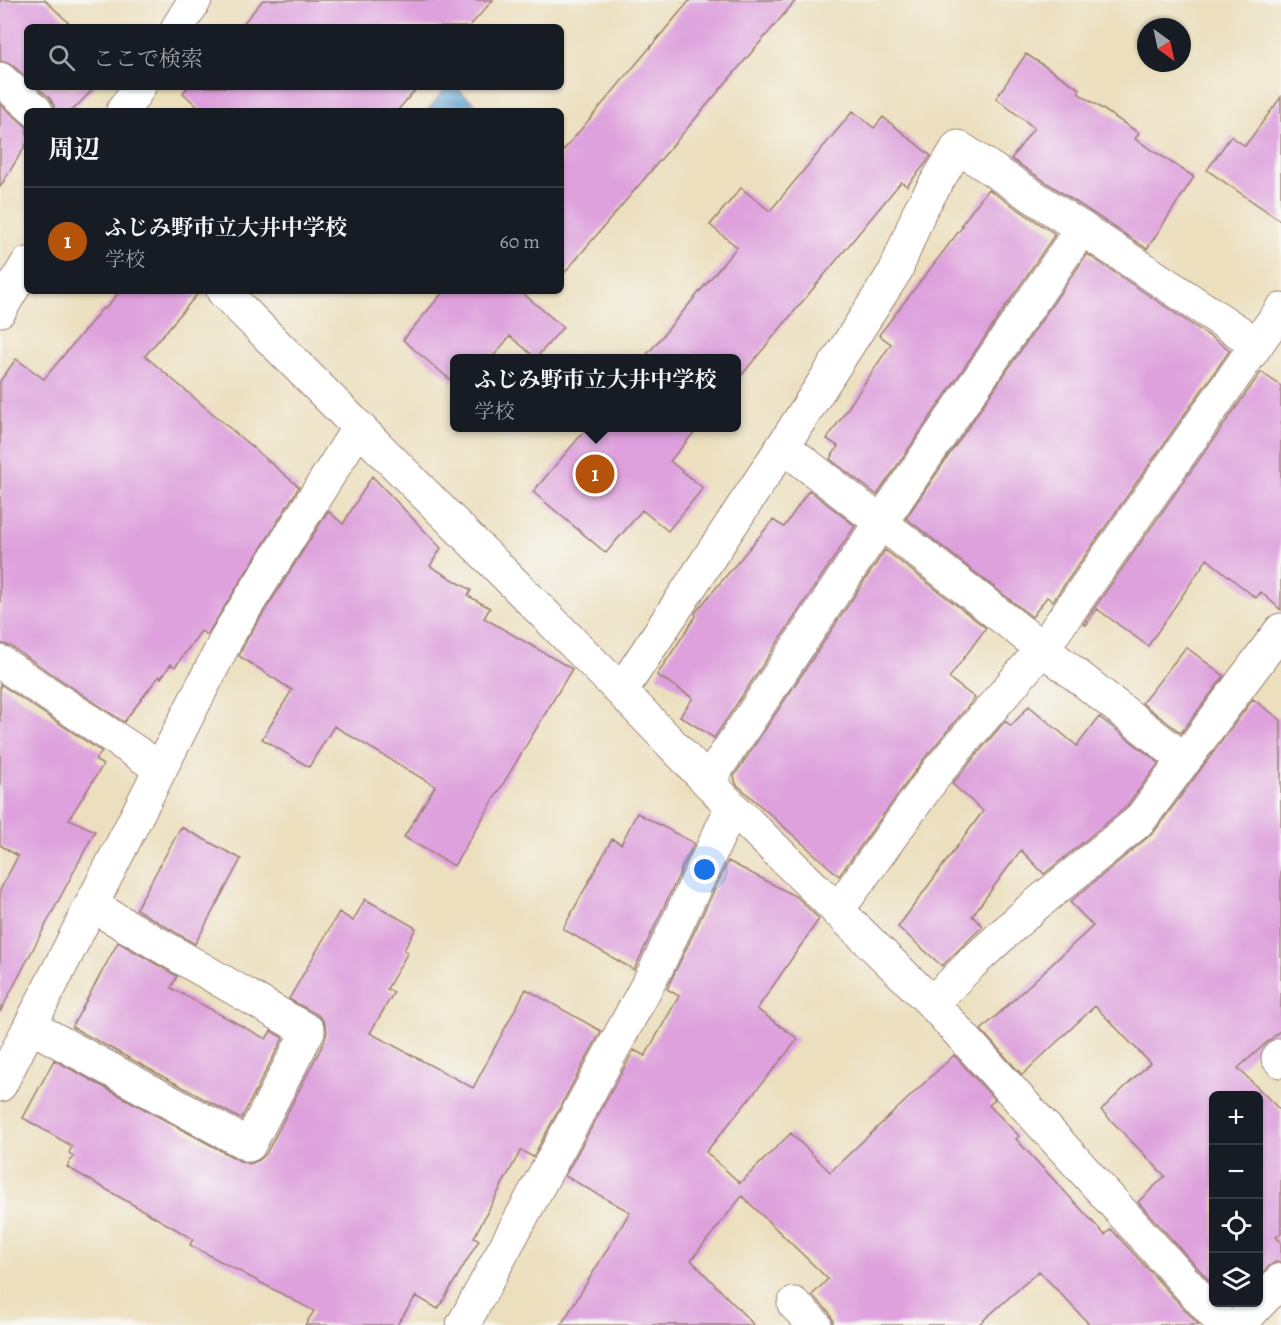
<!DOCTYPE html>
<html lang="ja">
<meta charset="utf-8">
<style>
:root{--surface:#171b24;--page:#20242c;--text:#f1f3f6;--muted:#9ea1a6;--line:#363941;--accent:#b45309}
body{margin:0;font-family:Alegreya,"Noto Serif JP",serif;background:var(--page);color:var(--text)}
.controls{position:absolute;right:18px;bottom:18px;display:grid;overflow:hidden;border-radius:9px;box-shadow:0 2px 4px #0004}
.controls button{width:54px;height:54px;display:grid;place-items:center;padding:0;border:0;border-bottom:2px solid var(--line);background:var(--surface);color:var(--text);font:30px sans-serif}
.compass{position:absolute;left:1137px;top:18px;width:54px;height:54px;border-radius:50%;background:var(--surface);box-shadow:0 2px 4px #0004;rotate:147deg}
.you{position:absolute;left:705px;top:870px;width:21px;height:21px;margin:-15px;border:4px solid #fff;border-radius:50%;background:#1a73e8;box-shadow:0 0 0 9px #1a73e833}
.badge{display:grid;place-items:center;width:39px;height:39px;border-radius:50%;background:var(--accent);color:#fff;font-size:20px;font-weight:700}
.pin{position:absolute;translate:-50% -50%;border:3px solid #fff;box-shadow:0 2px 6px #0006}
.popup{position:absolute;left:450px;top:354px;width:291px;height:78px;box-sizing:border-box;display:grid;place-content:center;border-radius:9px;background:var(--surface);filter:drop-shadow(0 2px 4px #0005);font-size:20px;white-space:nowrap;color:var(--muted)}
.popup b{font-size:22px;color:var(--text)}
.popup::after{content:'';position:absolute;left:50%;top:100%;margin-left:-12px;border:12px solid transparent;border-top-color:var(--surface)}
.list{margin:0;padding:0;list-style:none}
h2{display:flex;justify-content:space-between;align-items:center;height:78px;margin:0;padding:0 24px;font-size:26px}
h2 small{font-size:20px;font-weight:400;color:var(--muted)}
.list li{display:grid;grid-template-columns:39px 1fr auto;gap:18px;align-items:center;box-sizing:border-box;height:108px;padding:0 24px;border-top:2px solid var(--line)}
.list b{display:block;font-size:22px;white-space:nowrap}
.list p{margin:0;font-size:20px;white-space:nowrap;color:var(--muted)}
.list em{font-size:20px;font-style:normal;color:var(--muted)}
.icon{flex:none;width:33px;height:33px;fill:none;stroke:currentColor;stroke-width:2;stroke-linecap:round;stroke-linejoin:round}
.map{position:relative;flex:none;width:1281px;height:1325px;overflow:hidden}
.search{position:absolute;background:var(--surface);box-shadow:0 2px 4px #0004;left:24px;top:24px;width:540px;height:66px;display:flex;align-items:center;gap:15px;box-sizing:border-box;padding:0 21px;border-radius:9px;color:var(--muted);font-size:22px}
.panel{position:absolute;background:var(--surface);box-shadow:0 2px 4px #0004;left:24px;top:108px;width:540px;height:186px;border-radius:9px}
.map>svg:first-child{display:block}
.water{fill:url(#water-rules);stroke:#546180;stroke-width:1.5}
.building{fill:#dea1dd}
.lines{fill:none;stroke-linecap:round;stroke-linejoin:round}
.minor-casing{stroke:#9b7f74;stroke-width:35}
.tertiary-casing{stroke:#9b7f74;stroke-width:35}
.minor{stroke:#fff;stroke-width:33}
.tertiary{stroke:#fff;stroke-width:33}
</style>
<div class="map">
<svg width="1281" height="1325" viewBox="0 0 1281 1325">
<defs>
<pattern id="water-rules" width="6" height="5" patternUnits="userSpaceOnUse" patternTransform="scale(1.5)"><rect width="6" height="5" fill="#5fa3d4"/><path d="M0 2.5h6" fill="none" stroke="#5084ac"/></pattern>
</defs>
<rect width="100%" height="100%" fill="#f6f6f2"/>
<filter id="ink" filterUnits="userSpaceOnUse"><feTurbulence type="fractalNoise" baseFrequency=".0167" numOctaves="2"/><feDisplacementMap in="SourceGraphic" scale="12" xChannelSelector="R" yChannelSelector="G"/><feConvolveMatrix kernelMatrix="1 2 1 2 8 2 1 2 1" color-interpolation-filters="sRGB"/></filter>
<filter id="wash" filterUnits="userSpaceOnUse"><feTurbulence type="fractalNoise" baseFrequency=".008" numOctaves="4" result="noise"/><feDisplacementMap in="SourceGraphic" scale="24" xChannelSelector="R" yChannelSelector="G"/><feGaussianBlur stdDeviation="1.35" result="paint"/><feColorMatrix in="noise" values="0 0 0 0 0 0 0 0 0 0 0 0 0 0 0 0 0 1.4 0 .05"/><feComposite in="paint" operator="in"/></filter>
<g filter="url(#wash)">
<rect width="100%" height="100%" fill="#ecdfbe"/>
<path class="water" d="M447,87h8l29,24h-57z"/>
<g id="blocks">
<path class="building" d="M0,0h45l28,27h-46v51l-15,-13 -12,-4z
M263,0h230l-24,27h-229z
M690,0h106l-235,277v-124z
M1026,54l54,35 -2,4 61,40 -4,6 59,38 -47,72 -136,-90 23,-31 -38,-30z
M37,87h58l-23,24h-18v-6l-5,-8z
M188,87h230l-21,24h-195l-19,-18z
M1281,97v124l-74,-51 24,-34 14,10z
M0,104l27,23v16l-27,44z
M853,111l21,17 9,-11 48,39 -5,7 -19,23 -6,-4 -165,200v-24h-92l93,-111 -27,-22 31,-37 29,23z
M988,189l67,45 -178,261 -47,-36 8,-13 -11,-7 64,-95 -12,-9 84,-109 -2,-1z
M1087,254l143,96 -177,251 -6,-4 -15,20 -126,-99z
M120,291h80l-55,65 154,131 -92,148 -6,-4 -26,36 -4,-3 -10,14 -2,-2 -35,46 -114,-76 -10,-3v-262l16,-22 28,20 59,-71 2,1z
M444,291h76l43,36 -27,31 -26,-22 -18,22h-38v25l-51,-43z
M1261,372l20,14v224l-20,-18 -5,6 -49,-39 -59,87 -51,-37 -11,16 -3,-1z
M587,428h111l-28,33 33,27 -35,43 -26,-21 -36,43 -73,-61z
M372,476l69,72 -11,18 41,24 -3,6 22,12 -6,10 88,51 -118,197 -50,-29 31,-51 -101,-60 -25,41 -47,-28 30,-49 -53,-34 8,-17 81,-128 15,13z
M809,490l46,36 -141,212 -34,-22 13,-18 -36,-23 39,-59 -1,-3 78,-93 11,7z
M885,550l101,78 -37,50 26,20 -52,62 -84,116 -103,-92 -2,-8z
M1186,647l38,29 -43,57 -39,-30z
M0,684l102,68 -7,8 8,5 -34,54 26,12 -95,181v-122l18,-34 -18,-11z
M1253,699l28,21v310l-43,38 43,43v122l-5,4 5,5v20h-6l-7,5 -10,10v-182h-44v191l-76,-84 27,-26 -64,-66 49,-47 -55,-57 -73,69 -41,-45 112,-104 -23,-24 84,-70z
M1029,706l48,40 22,-29 60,46 -34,45 -81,66 -23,-24 -49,66 11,10 -41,40 -44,-39 85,-116 -31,-27 53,-63 6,5z
M637,813l57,30 -60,127 -71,-41 49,-90 9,5z
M181,827l60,32 -46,85 -59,-35z
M728,861l69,36 22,22 -62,90 41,30 -92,113 34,31 51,-50 39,39 124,-117 41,45 -6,5 30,31 -3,3 89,96 6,-6 88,96h-109l-51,-54 -61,54h-145v-5l-4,-8 -17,-17 16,-16 -86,-83 -51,64 63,65h-193l69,-113 -65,-36 69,-126 11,6 34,-60 -12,-7z
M365,899l51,29 -12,22 4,2 -21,37 7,3 -24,41 103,55 53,-99 75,42 -68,126 -12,-7 -47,87 5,3 -41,69 -22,-13 -19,29h-92l9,-14 -124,-66 3,-6 -126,-72 6,-11 -4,-3 3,-7 -49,-28 31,-58 186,101 10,3 9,-4 7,-6 59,-114 2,-9 -3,-9 -6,-7 -29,-16 50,-87 14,9z
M118,942l59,34 -6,12 95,51 5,-8 12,7 -42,81 -169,-92z"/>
</g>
</g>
<g filter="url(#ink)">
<use href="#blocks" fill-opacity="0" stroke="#9b7f74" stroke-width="1.5"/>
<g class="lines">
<g class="minor-casing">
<path id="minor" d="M0,79l36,32
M223,291l398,400 111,116 200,196 292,322
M783,446l402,314
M0,662l160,106
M621,691l162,-245 113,-176 24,-60 38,-63 299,197
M708,781l173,-259 201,-294
M837,911l101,-140 105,-123 238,-338
M932,1003l40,-40 60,-55 107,-87 142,-191
M30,1026l219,119 59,-114 -217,-126
M1281,1055l-3,3 3,3
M0,1085l231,-455 128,-203
M794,1304l21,21
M463,1325l193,-356 76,-162
M1239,1325l42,-45"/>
</g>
<g class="tertiary-casing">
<path id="tertiary" d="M178,27l17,-27
M123,111l16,-24
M0,310l27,-46"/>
</g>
<use href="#minor" class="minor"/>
<use href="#tertiary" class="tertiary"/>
</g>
</g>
</svg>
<div class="controls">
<button>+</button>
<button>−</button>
<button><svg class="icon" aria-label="locate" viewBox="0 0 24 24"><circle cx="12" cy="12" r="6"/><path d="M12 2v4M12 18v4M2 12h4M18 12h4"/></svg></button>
<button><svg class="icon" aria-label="layers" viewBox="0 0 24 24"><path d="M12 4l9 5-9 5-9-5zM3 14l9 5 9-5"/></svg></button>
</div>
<svg class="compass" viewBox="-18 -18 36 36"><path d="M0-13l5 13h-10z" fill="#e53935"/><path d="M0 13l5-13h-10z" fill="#9ea1a6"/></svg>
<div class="you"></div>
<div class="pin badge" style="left:595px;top:474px">1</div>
<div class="popup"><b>ふじみ野市立大井中学校</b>学校</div>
<div class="search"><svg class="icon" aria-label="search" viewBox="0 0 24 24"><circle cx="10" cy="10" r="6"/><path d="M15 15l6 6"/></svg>ここで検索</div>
<section class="panel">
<h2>周辺<small></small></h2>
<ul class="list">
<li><span class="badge">1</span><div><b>ふじみ野市立大井中学校</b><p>学校</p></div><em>60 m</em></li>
</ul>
</section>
</div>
